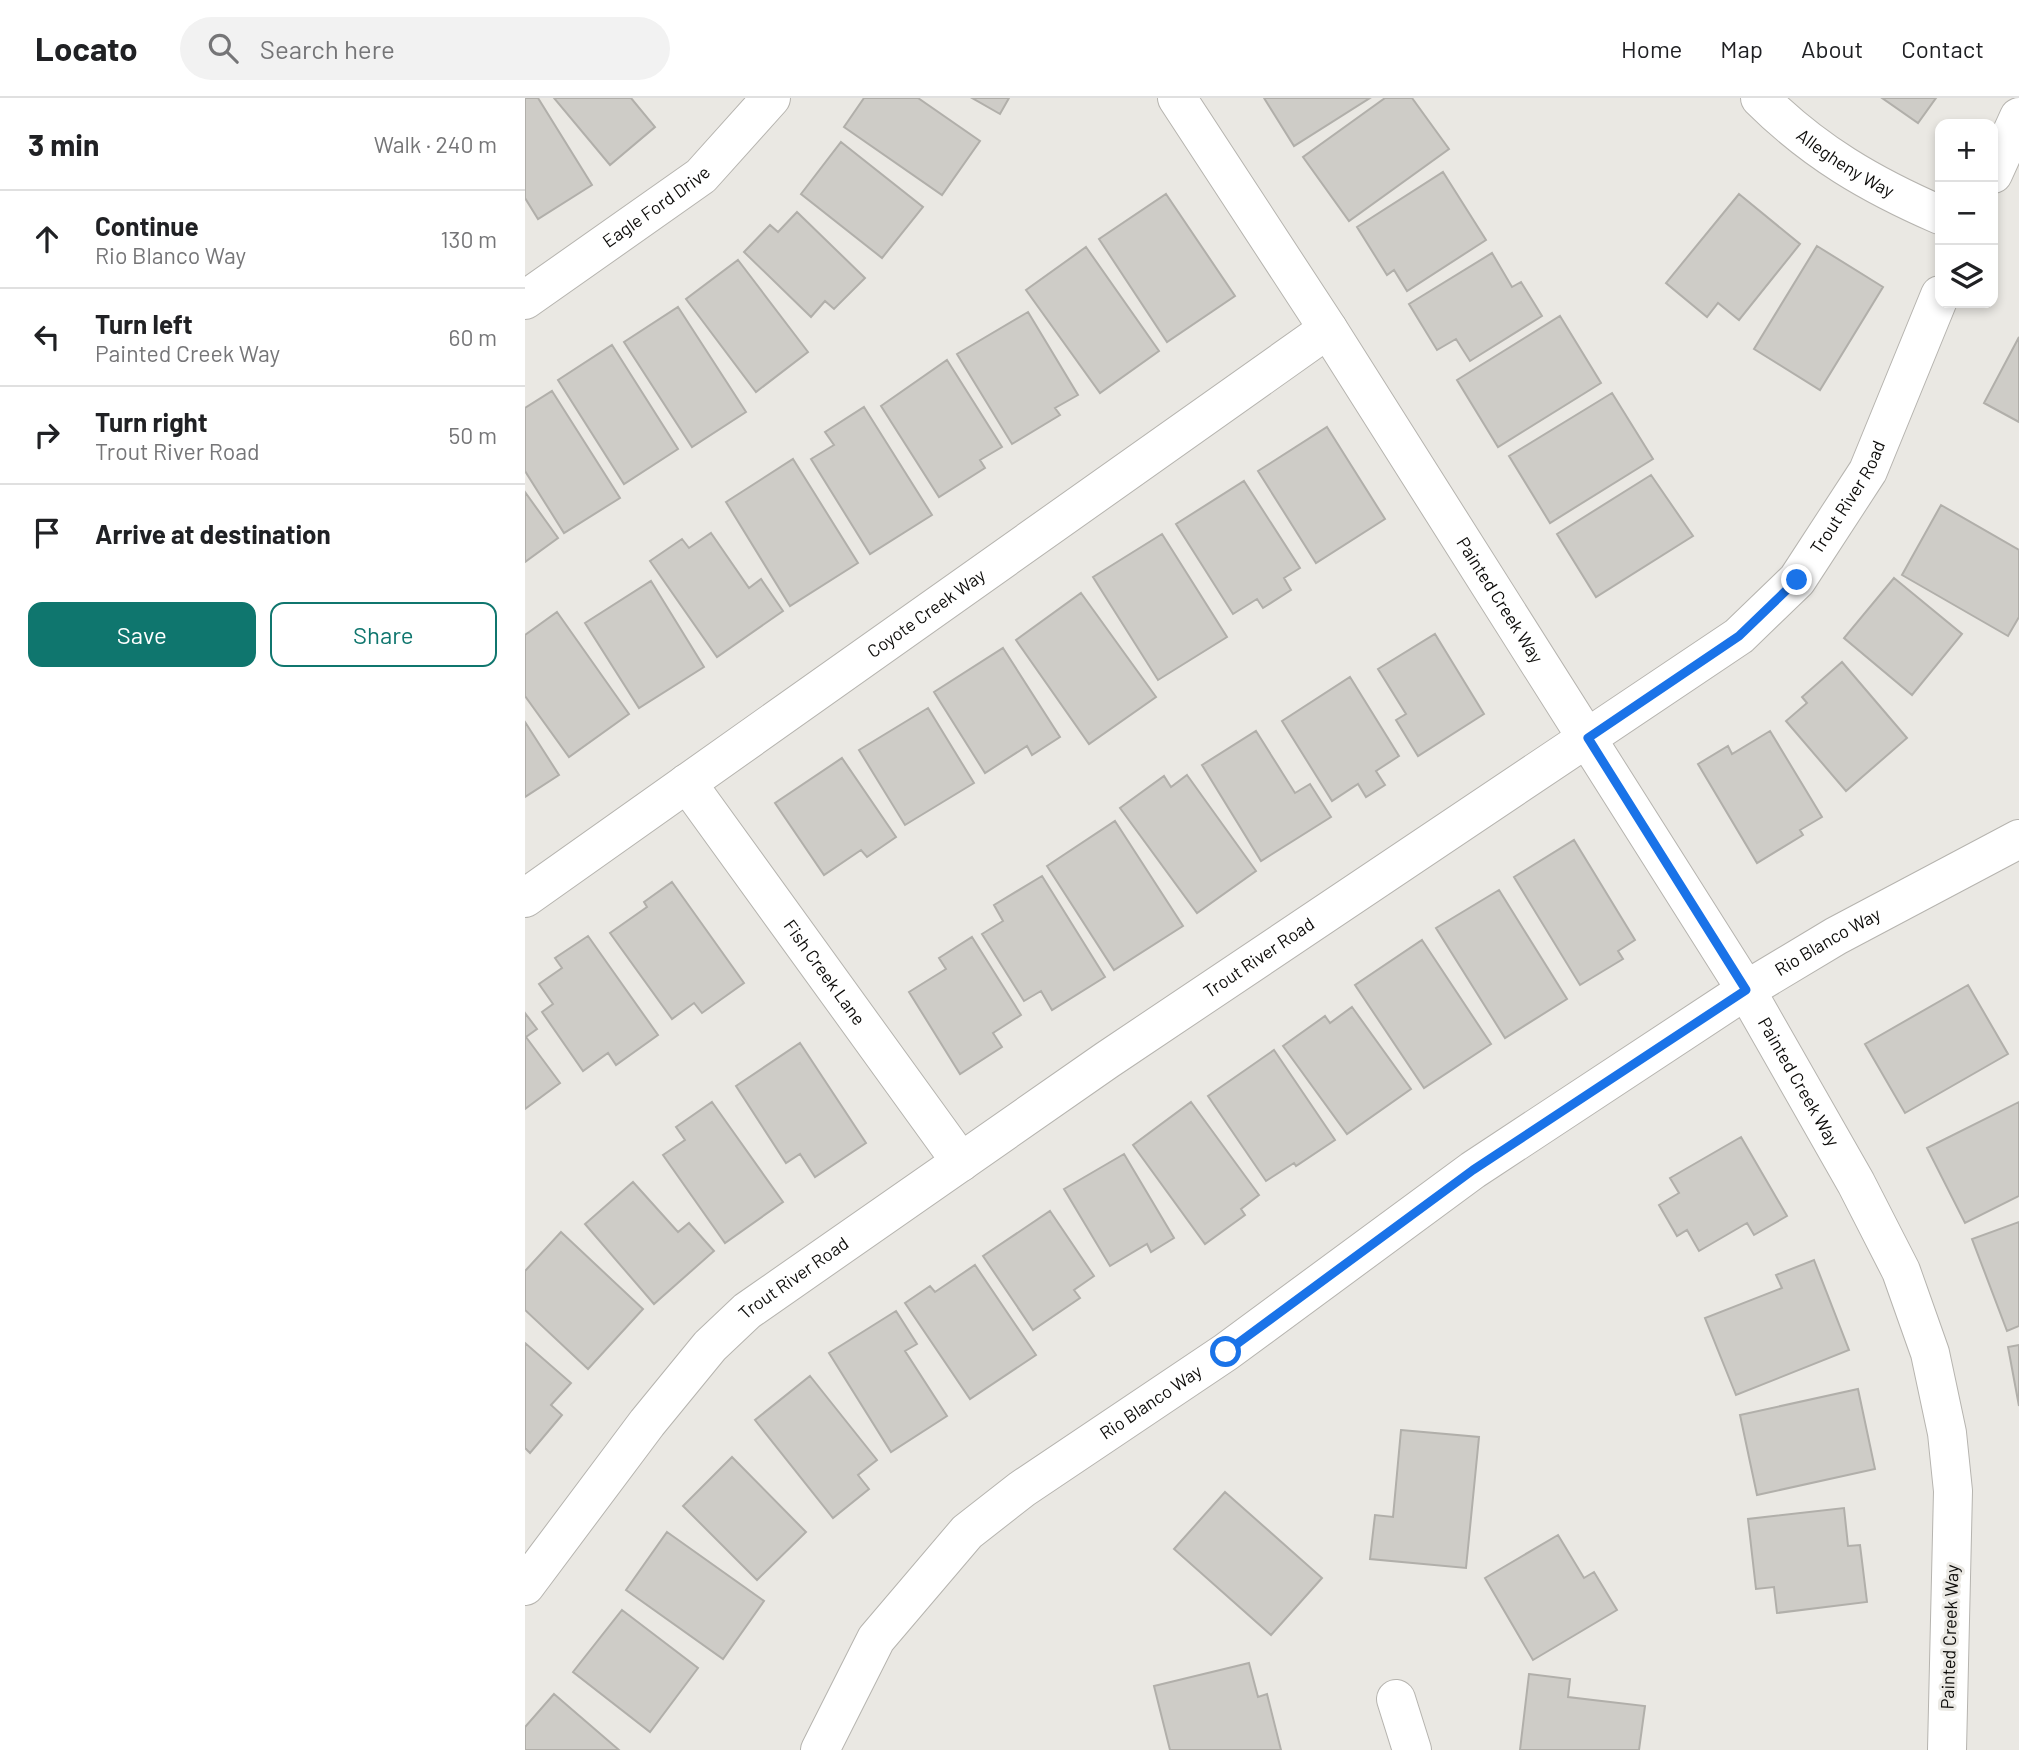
<!DOCTYPE html>
<meta charset="utf-8">
<style>
:root{--surface:#fff;--page:#f2f2f2;--text:#202124;--muted:#757577;--line:#e0e0e0;--accent:#0f766e}
body{margin:0;font-family:Barlow,sans-serif;background:var(--page);color:var(--text)}
.controls{position:absolute;right:21px;top:21px;display:grid;overflow:hidden;border-radius:14px;box-shadow:0 4px 10px #0003}
.controls button{width:63px;height:63px;display:grid;place-items:center;padding:0;border:0;border-bottom:2px solid var(--line);background:var(--surface);color:var(--text);font:35px sans-serif}
.stop{position:absolute;width:21px;height:21px;margin:-16px;border:5px solid #1a73e8;border-radius:50%;background:#fff}
.stop.end{background:#1a73e8;border-color:#fff;box-shadow:0 2px 7px #0008}
.list{margin:0;padding:0;list-style:none}
h2{display:flex;justify-content:space-between;align-items:center;height:91px;margin:0;padding:0 28px;font-size:30px}
h2 small{font-size:23px;font-weight:400;color:var(--muted)}
.list li{display:grid;grid-template-columns:46px 1fr auto;gap:21px;align-items:center;box-sizing:border-box;height:98px;padding:0 28px;border-top:2px solid var(--line)}
.list b{display:block;font-size:26px;white-space:nowrap}
.list p{margin:0;font-size:23px;white-space:nowrap;color:var(--muted)}
.list em{font-size:23px;font-style:normal;color:var(--muted)}
.actions{display:flex;gap:14px;padding:21px 28px}
.actions a{flex:1;padding:16px 0;border:2px solid var(--accent);border-radius:14px;text-align:center;font-size:24px;color:var(--accent)}
.actions .main{background:var(--accent);color:#fff}
.icon{flex:none;width:38px;height:38px;fill:none;stroke:currentColor;stroke-width:2;stroke-linecap:round;stroke-linejoin:round}
.map{position:relative;flex:none;width:1494px;height:1652px;overflow:hidden}
header{display:flex;align-items:center;gap:42px;box-sizing:border-box;height:98px;padding:0 35px;background:var(--surface);border-bottom:2px solid var(--line)}
header strong{font-size:33px}
nav{display:flex;gap:38px;margin-inline-start:auto;font-size:24px}
.search{width:490px;height:63px;background:var(--page);display:flex;align-items:center;gap:18px;box-sizing:border-box;padding:0 24px;border-radius:38px;color:var(--muted);font-size:26px}
main{display:flex}
aside{flex:1;background:var(--surface)}
.map>svg:first-child{display:block}
.building{fill:#ceccc7;stroke:#b1afaa;stroke-width:2}
.lines{fill:none;stroke-linecap:round;stroke-linejoin:round}
.minor-casing{stroke:#b6b4af;stroke-width:40}
.minor{stroke:#fff;stroke-width:38}
.route{stroke:#1a73e8;stroke-width:9}
.labels{text-anchor:middle;stroke-width:6;stroke-linejoin:round;paint-order:stroke}
.street-label{font-size:18px;fill:#0d0c0a;stroke:#eae8e3}
</style>
<header>
<strong>Locato</strong>
<div class="search"><svg class="icon" aria-label="search" viewBox="0 0 24 24"><circle cx="10" cy="10" r="6"/><path d="M15 15l6 6"/></svg>Search here</div>
<nav><a>Home</a><a>Map</a><a>About</a><a>Contact</a></nav>
</header>
<main>
<aside>
<h2>3 min<small>Walk · 240 m</small></h2>
<ul class="list">
<li><svg class="icon" aria-label="ahead" viewBox="0 0 24 24"><path d="M12 20V5M6 11l6-6 6 6"/></svg><div><b>Continue</b><p>Rio Blanco Way</p></div><em>130 m</em></li>
<li><svg class="icon" aria-label="left" viewBox="0 0 24 24"><path d="M17 20v-9H6M10 6l-5 5 5 5"/></svg><div><b>Turn left</b><p>Painted Creek Way</p></div><em>60 m</em></li>
<li><svg class="icon" aria-label="right" viewBox="0 0 24 24"><path d="M7 20v-9h11M14 6l5 5-5 5"/></svg><div><b>Turn right</b><p>Trout River Road</p></div><em>50 m</em></li>
<li><svg class="icon" aria-label="arrive" viewBox="0 0 24 24"><path d="M6 21V4h12l-3 4 3 4H6"/></svg><div><b>Arrive at destination</b></div></li>
</ul>
<div class="actions"><a class="main">Save</a><a>Share</a></div>
</aside>
<div class="map">
<svg width="1494" height="1652" viewBox="0 0 1494 1652">
<rect width="100%" height="100%" fill="#eae8e3"/>
<path class="building" d="M0,0h13l54,87 -54,34 -13,-21z
M29,0h77l24,29 -45,38z
M339,0h54l62,43 -38,54 -98,-68z
M447,0h37l-9,16z
M739,0h106l-76,48z
M860,0h27l37,51 -100,72 -46,-64z
M1357,0h54l-18,25z
M316,44l82,65 -41,51 -81,-64z
M918,74l43,68 -79,51 -13,-21 -7,5 -30,-48z
M641,96l69,102 -68,46 -68,-103z
M1214,96l61,50 -61,76 -21,-17 -11,14 -41,-34z
M272,114l68,66 -31,31 -9,-8 -14,16 -67,-65 26,-27 8,7z
M1292,148l66,41 -63,103 -66,-41z
M561,149l73,104 -59,42 -74,-103z
M967,155l20,34 9,-5 21,34 -72,45 -14,-22 -19,11 -28,-46z
M213,162l70,92 -52,40 -70,-93z
M153,209l68,105 -54,35 -68,-105z
M503,214l50,83 -23,13 5,7 -48,29 -55,-90z
M1035,218l41,67 -103,64 -41,-67z
M1494,239v85l-35,-19z
M87,247l66,104 -54,35 -66,-104z
M422,262l55,87 -22,13 5,8 -46,29 -58,-91z
M27,293l68,107 -56,35 -39,-62v-63z
M1087,295l41,66 -103,64 -41,-67z
M339,309l68,108 -62,39 -59,-95 23,-14 -9,-13z
M802,329l58,92 -69,44 -58,-92z
M268,361l65,104 -68,43 -64,-104z
M1126,377l42,61 -97,61 -39,-63z
M719,383l56,87 -16,10 7,12 -28,18 -6,-9 -24,15 -57,-90z
M0,394l33,46 -33,24z
M1416,407l78,45v67l-11,19 -106,-61z
M186,435l38,55 12,-9 22,32 -66,46 -67,-96 32,-22 7,9z
M637,436l65,103 -69,43 -65,-103z
M1369,480l68,56 -50,61 -68,-57z
M126,483l53,86 -65,41 -54,-85z
M556,495l75,104 -67,47 -73,-104z
M32,514l72,102 -60,43 -44,-61v-61z
M910,536l49,80 -66,42 -22,-36 10,-6 -28,-45z
M478,550l57,89 -28,18 -5,-9 -42,27 -51,-81z
M1317,564l65,76 -61,53 -60,-70 21,-18 -5,-6z
M825,579l49,79 -23,15 9,14 -19,12 -8,-13 -26,17 -50,-80z
M403,610l46,75 -69,42 -46,-75z
M0,624l34,53 -34,22z
M731,633l39,62 15,-9 21,33 -70,44 -59,-96z
M1245,633l52,86 -22,13 3,5 -46,28 -59,-99 30,-18 4,8z
M317,660l54,79 -29,20 -6,-7 -37,25 -49,-72z
M662,677l69,96 -59,42 -77,-105 44,-32 7,11z
M590,723l68,105 -69,44 -67,-104z
M1049,742l61,100 -17,11 5,8 -43,26 -66,-108z
M517,778l63,101 -53,33 -11,-19 -17,10 -42,-67 21,-13 -9,-16z
M147,784l72,101 -42,30 -8,-10 -22,16 -62,-86 37,-26 -3,-5z
M974,792l68,109 -62,39 -69,-110z
M63,838l70,99 -42,30 -8,-12 -25,18 -41,-59 11,-8 -14,-20 23,-16 -7,-10z
M447,839l49,78 -28,18 9,14 -42,27 -51,-82 37,-23 -7,-11z
M897,842l69,104 -67,44 -69,-103z
M1443,887l40,69 -103,59 -40,-69z
M827,909l59,82 -64,45 -64,-88 42,-30 5,7z
M0,915l12,16 -11,8 34,46 -35,26z
M275,945l66,100 -51,34 -15,-23 -14,9 -50,-77z
M749,952l61,90 -39,26 -2,-3 -28,18 -58,-85z
M187,1004l71,100 -58,41 -62,-88 22,-15 -9,-13z
M666,1004l68,93 -18,14 4,6 -40,29 -72,-99z
M1494,1004v94l-54,27 -38,-75z
M1216,1039l46,79 -33,19 -7,-12 -48,28 -12,-21 -10,6 -18,-31 20,-12 -9,-15z
M599,1056l50,84 -23,14 -4,-8 -37,22 -46,-77z
M108,1084l45,50 11,-9 25,28 -60,53 -69,-80z
M525,1113l44,65 -20,14 6,8 -47,32 -50,-74z
M1494,1124v104l-12,5 -35,-92z
M36,1134l82,77 -55,60 -63,-59v-39z
M1289,1162l35,90 -113,45 -31,-77 77,-30 -6,-13z
M450,1167l61,90 -66,44 -65,-96 25,-17 5,6z
M371,1213l21,33 -12,7 42,65 -56,36 -62,-99z
M0,1245l46,40 -20,22 11,10 -32,38 -5,-5z
M1494,1247v61l-11,-59z
M285,1278l67,84 -19,15 11,14 -36,29 -78,-98z
M1333,1291l17,80 -118,26 -17,-80z
M876,1332l78,7 -13,131 -96,-9 5,-44 18,2z
M207,1359l74,75 -49,48 -74,-74z
M700,1394l97,86 -51,57 -97,-86z
M1319,1410l4,38 12,-1 7,57 -90,11 -3,-26 -18,2 -8,-70z
M142,1434l97,69 -41,58 -97,-69z
M1033,1437l26,43 10,-6 23,38 -84,50 -48,-82z
M97,1512l76,58 -48,64 -77,-60z
M724,1565l9,34 9,-3 14,56h-111l-16,-64z
M1004,1576l41,5 -2,18 77,9 -6,44h-119z
M29,1596l65,56h-94v-23z"/>
<g class="lines">
<g class="minor-casing">
<g id="minor">
<path id="s1" d="M652,0l151,231 418,661 110,193 45,88 29,82 17,80 6,58 -6,259"/>
<path id="s2" d="M1235,0c54,54 111,87 180,117"/>
<path d="M1468,76l26,-57"/>
<path id="s3" d="M0,202l176,-124 70,-78"/>
<path id="s4" d="M162,685l274,379"/>
<path id="s5" d="M0,800l803,-569"/>
<path id="s6" d="M0,1488l122,-163 63,-77 37,-35 360,-251 632,-424 58,-56 71,-109 72,-176"/>
<path d="M871,1601l16,51"/>
<path id="s7" d="M295,1652l56,-111 91,-107 55,-43 204,-137 247,-182 273,-180 90,-54 183,-97"/>
</g>
</g>
<use href="#minor" class="minor"/>
</g>
<g class="lines">
<path class="route" d="M701,1254l247,-182 273,-180 -158,-252 151,-102 58,-56"/>
</g>
<g class="labels">
<g class="street-label">
<text dy="6" stroke="none"><textPath href="#s2" startOffset="108">Allegheny Way</textPath></text>
<text dy="6" stroke="none"><textPath href="#s3" startOffset="161">Eagle Ford Drive</textPath></text>
<text dy="6" stroke="none"><textPath href="#s6" startOffset="1732">Trout River Road</textPath></text>
<text dy="6" stroke="none"><textPath href="#s1" startOffset="597">Painted Creek Way</textPath></text>
<text dy="6" stroke="none"><textPath href="#s5" startOffset="492">Coyote Creek Way</textPath></text>
<text dy="6" stroke="none"><textPath href="#s7" startOffset="1309">Rio Blanco Way</textPath></text>
<text dy="6" stroke="none"><textPath href="#s6" startOffset="976">Trout River Road</textPath></text>
<text dy="6" stroke="none"><textPath href="#s4" startOffset="234">Fish Creek Lane</textPath></text>
<text dy="6" stroke="none"><textPath href="#s1" startOffset="1164">Painted Creek Way</textPath></text>
<text dy="6" stroke="none"><textPath href="#s6" startOffset="411">Trout River Road</textPath></text>
<text dy="6" stroke="none"><textPath href="#s7" startOffset="490">Rio Blanco Way</textPath></text>
<text transform="translate(1425 1539) rotate(-88)" y="6">Painted Creek Way</text>
</g>
</g>
</svg>
<div class="controls">
<button>+</button>
<button>−</button>
<button><svg class="icon" aria-label="layers" viewBox="0 0 24 24"><path d="M12 4l9 5-9 5-9-5zM3 14l9 5 9-5"/></svg></button>
</div>
<div class="stop" style="left:701px;top:1254px"></div>
<div class="stop end" style="left:1272px;top:482px"></div>
</div>
</main>
